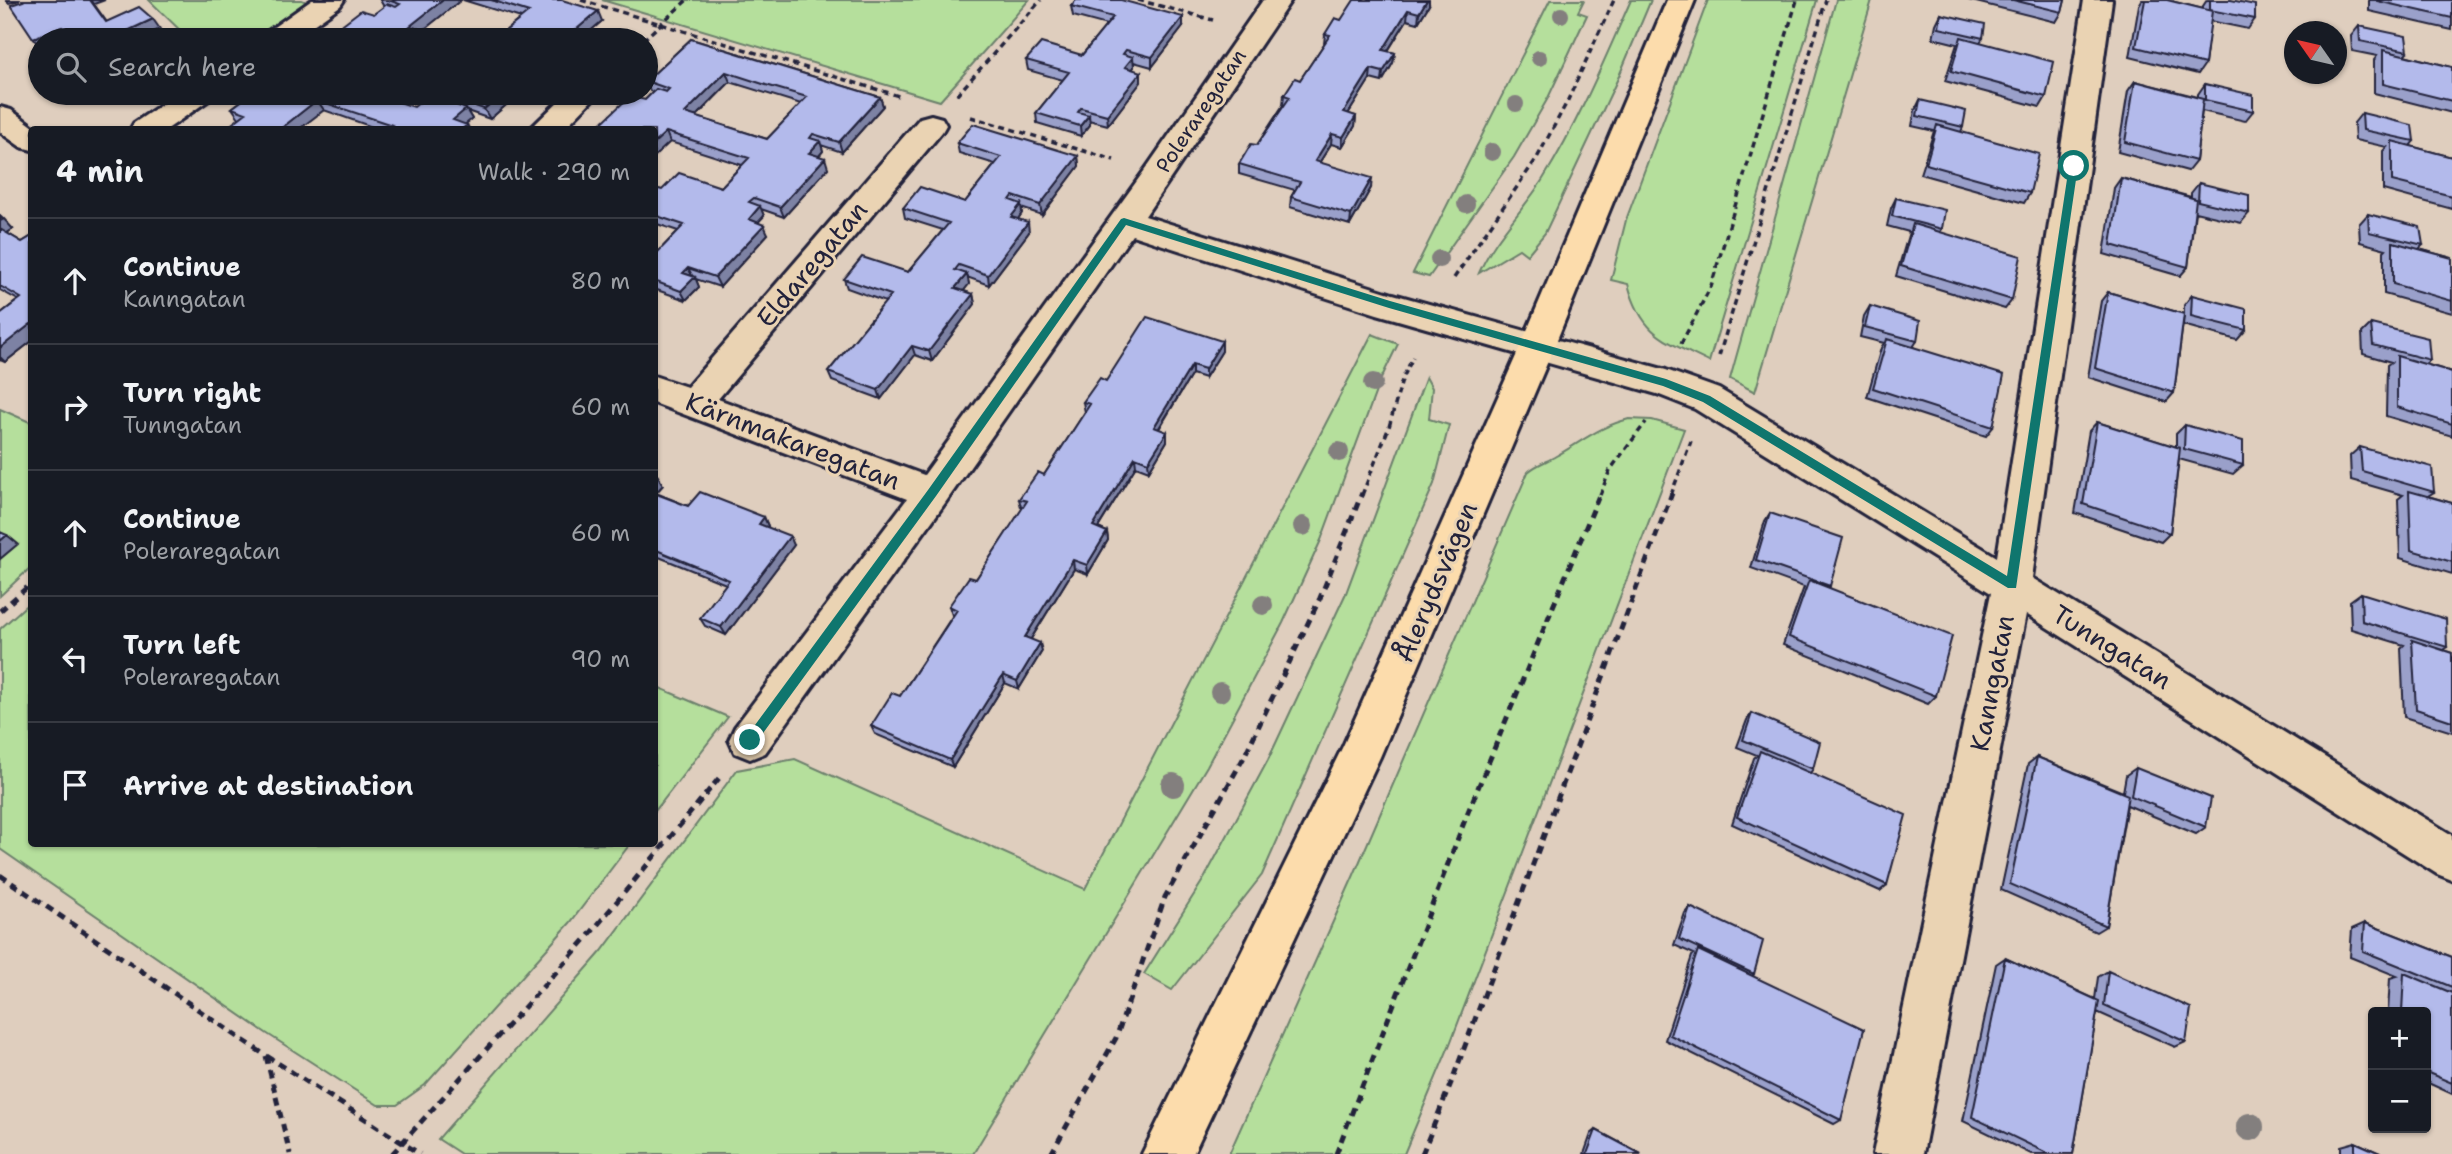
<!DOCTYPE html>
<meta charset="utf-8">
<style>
:root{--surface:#171b24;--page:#20242c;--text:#f1f3f6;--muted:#9ea1a6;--line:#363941}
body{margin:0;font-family:"Shantell Sans",sans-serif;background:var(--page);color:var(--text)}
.controls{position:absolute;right:21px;bottom:21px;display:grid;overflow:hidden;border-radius:7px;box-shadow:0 2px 5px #0004}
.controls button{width:63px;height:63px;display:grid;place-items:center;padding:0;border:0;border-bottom:2px solid var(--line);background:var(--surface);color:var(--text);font:35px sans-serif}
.compass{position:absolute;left:2284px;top:21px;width:63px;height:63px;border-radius:50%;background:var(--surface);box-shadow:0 2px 5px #0004;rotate:304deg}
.stop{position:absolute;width:21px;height:21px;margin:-16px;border:5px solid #0f766e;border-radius:50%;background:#fff}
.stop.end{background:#0f766e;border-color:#fff;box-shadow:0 2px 7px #0008}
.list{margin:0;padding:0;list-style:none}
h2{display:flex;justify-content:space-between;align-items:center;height:91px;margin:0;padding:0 28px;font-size:30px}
h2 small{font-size:23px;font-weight:400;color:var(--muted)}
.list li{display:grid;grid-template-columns:46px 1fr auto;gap:21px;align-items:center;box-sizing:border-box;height:126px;padding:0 28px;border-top:2px solid var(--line)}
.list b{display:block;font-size:26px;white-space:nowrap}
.list p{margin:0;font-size:23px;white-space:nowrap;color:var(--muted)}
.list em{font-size:23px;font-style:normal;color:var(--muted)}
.icon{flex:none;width:38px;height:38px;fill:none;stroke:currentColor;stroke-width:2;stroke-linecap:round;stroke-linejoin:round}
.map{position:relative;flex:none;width:2452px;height:1154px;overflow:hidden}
.search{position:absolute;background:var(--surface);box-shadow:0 2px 5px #0004;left:28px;top:28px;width:630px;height:77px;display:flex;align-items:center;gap:18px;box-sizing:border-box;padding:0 24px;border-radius:38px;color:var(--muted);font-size:26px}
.panel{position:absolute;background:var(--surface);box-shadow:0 2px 5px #0004;left:28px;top:126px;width:630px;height:721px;border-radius:7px}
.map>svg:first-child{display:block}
.green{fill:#b5df9c;stroke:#6c806c;stroke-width:2}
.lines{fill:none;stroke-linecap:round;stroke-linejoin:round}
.minor-casing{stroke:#22223b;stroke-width:6}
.major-casing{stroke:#22223b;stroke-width:6}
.path-far1{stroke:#22223b;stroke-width:3.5;stroke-dasharray:6 4.5;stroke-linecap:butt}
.path{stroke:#22223b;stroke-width:5;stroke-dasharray:8 6;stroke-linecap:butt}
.minor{fill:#ead3b3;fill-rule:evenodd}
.major{fill:#fcdcac;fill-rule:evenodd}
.tree{fill:#837f7e}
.wall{fill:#9aa0ca;stroke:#22223b;stroke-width:2;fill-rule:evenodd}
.shaded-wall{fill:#7d82a4;stroke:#22223b;stroke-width:2}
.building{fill:#b3baeb;stroke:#22223b;stroke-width:2;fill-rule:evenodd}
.route{fill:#0f766e}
.labels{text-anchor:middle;stroke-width:6;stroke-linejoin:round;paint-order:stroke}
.far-street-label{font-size:21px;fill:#22223b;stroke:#ead3b3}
.street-label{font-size:26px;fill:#22223b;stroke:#ead3b3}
</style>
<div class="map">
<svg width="2452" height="1154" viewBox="0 0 2452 1154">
<rect width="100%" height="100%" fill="#dfcebe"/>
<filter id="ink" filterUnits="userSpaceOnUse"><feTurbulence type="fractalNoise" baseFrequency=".0143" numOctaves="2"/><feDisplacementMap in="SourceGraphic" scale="14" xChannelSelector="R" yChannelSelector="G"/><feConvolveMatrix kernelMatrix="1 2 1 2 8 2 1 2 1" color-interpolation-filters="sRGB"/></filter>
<g filter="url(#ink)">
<path class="green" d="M149,0h153l7,3 -55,37h-64z
M602,0h427l-89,101z
M1550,0h34l-6,12 9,3 -39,83 -34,59 -85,120 -16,-4z
M1631,0h20l-32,76 -74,157 -18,22 -8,-6 -40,24c15,-35 44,-62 64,-94 35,-56 61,-118 88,-179z
M1708,0h109l-108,362c-44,-22 -67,-26 -81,-78l-17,-4 15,-60z
M1836,0h36l-117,392 -25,-13z
M1372,334l26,10 -19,39 -58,157 -38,83 -76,143 -234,388h-512l-23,-15 164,-188 135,-181 58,-11 290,130z
M1426,377l6,11 -3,31 20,6 -15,59 -172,391 -90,115 -28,-16 61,-97 63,-117 78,-167z
M0,409l32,14 -1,144 -31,29z
M1629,419l23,1 32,9 -234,615 -46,110h-175l124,-277 175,-405c9,-8 18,-10 28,-16 25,-14 44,-30 73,-37z
M31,601l1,243h598l-60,79 -145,162 -28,20h-19l-112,-72 -266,-184v-220z
M655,686l73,31 -73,94z"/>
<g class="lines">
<g class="minor-casing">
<path id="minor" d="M312,0h32l-4,6 -48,34h-32l4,-6z
M1263,0h28l-146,216 248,78 273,76 53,19 278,168 87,-557h28l-80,578 420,257v45l-15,-6 -411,-260 -103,540h-50l118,-561 -296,-184 -38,-15 -280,-80 -245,-79 -187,268 -180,250 -15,6 -15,-6 -6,-13 6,-13 172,-228 -253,-96v-27l33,11 233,-269 11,-3 11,3 4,7 -4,7 -224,267 206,76 223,-308z
M179,93h35l-5,7 -43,30h-36l4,-7z
M567,93h32l-36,37h-34z
M0,107l11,3 27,20h-6v20l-11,-3 -21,-15z"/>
</g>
<g class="major-casing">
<path id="major" d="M1667,0h28l-141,347 -174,410 -187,397h-51l201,-408 177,-399z"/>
</g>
<path class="path-far1" d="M581,0l318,96
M1138,0l75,20
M643,40l44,-40
M957,95l84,-95
M971,117l143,43
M1454,278l83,-120 30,-56 47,-102
M1681,344l30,-58 86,-286
M1719,356l107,-356
M1362,495l27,-68 13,-47 11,-23
M1600,495l10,-25 36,-48
M1671,495l20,-54"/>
<path class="path" d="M0,611l32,-28
M0,875l265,180 155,99
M266,1056l24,98
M392,1154l193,-214 135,-163
M1051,1154l65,-116 49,-141 78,-138 77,-161 42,-105
M1336,1154l132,-342 132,-319
M1422,1154l31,-76 219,-585"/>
<use href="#minor" class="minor"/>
<use href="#major" class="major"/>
</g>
<g class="tree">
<circle cx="1561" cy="15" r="8"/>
<circle cx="1539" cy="58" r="8"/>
<circle cx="1516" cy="104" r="8"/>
<circle cx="1492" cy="152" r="9"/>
<circle cx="1466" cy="204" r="9"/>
<circle cx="1439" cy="259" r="9"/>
<circle cx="1373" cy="383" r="10"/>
<circle cx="1339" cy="452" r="10"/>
<circle cx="1303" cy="526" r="10"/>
<circle cx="1263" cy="605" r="10"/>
<circle cx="1220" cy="692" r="10"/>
<circle cx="1173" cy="785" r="12"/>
<circle cx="2250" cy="1127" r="14"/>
</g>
<path class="wall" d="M380,0h81l-38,30 -49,-16 10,-7z
M463,0h99l40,21 -22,19h-86l27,-22z
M1968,0h97l-3,12 -6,10z
M2142,0h25l36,9v-3l4,-6h24l24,19 -7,10 -38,-8 -5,43 -7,10 -68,-17 9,-52z
M2369,0h83v30l-83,-19z
M1429,5l-11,18 -11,-3 -19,31 7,2 -2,10 -11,19 -12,-3 -22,35 8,2 -1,10 -13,21 -11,-3 -12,19 52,25 -21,37 -60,-18 1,-10 4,-7 -56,-16v-10l18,-19 26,-40 1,-10 16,-15 24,-36 1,-10 16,-14z
M1071,6l112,21 -31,40 -18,-5v5l-2,2 9,13 -33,43 -19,-5 1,5 -9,11 -44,-13 -1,-10 27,-33 -35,-10 -2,-10 56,-5 25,-30 -34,-9z
M1941,14l42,24 -3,4 66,55 -6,10 -95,-26 12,-37 -24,-6 3,-14z
M2359,26l49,25 -4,4 48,12v46l-78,-20v-33l3,-4 -25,-5 -1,-15z
M691,39l189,58 3,9 -41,46 -21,-7 2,6 -4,5 9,12 -44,49 -23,-8 3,7 -6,6 10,12 -48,53 -24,-8 3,8 -13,13 -32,-11v-33l24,-25 -24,-8v-35l8,2 59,-3 21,-22 -72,-23 -25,-42 8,-8 -3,-1 -4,-10zM730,82l71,22 -34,35 -71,-22z
M2135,81l63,16v-3l7,-10 48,27 -8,10 -43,-10 -6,50 -8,10 -70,-19 10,-61z
M252,93l162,14 106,-14 -30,26 -23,-8 5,8 -7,5 2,1 3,5h-89l-57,-20 -85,8 -7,-10z
M1920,100l43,27 -2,5 69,61 -6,10 -104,-29 14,-43 -22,-5 3,-16z
M2362,113l52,28 -4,5 42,11v52l-69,-19v-39l4,-4 -32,-7 -1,-17z
M957,143l121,13 1,10 -37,49 -21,-7 1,5 -4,6 11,13 -40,53 -22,-8 2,7 -6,7 10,3 2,10 -43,57 -17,-6 -34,44 -49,-18 -4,-9 58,-70 -39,-14 -3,-9 64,-7 35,-42 -38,-12 -2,-10 62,-6 30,-38 -36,-11z
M2121,178l70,19v-4l8,-10 50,30 -8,10 -46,-11 -7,55 -8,9 -76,-22 10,-66z
M1896,198l46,31 -2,3 72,68 -7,9 -109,-33 13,-44 -22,-6 4,-18z
M2368,214l55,31 -4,4 33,9v55l-68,-19v-43l2,-2 -26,-7 -1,-18z
M0,216l13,13 -6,4 15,9 10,-6v105l-27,21 -5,-2v-46l18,-14 -18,-10z
M2108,292l76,22v-9l8,-10 54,35 -9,10 -54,-15 1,-10 -10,78 -8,9 -78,-25 13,-76z
M1870,306l47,35 -4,6 80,80 -7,9 -119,-39 14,-49 3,-5 -24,-6 4,-21z
M2371,324l59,36 -5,4 27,8v64l-66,-20 1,-51 4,-3 -28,-8 -1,-21z
M1222,341v10l-17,27 -13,-4 -33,55 8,12 -18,30 -13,-5 -38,62 9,4 1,8 -20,34 -14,-5 -43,70 11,12 -23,38 -14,-6 -52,84 -78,-33 -4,-8 29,-30 53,-81h-1l-3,-9 27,-27 47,-71 -2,-1 -2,-8 25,-24 41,-63 -2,-10 23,-21z
M2097,422l79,25v-13l9,-9 58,40 -10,9 -54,-15 -9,74 -9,9 -86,-29 14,-82z
M2360,447l74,45 -6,4 24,7v71l-52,-16 -2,-59 5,-4 -52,-15 -1,-24z
M654,475l9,10 -7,8 32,13 76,11 4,9 -1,1 27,18 -68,90 -21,-9 -5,-8 26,-34 -72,-29z
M1770,513l60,73 -1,2 107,108 -8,8 -145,-59 21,-58 -53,-19 14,-47z
M2361,593l86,54 -4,3 9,3v79l-48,-15 -3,-69 3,-3 -53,-16 -1,-28z
M1752,713l61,56 -3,4 77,112 -7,6 -148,-67 22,-66 3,-3 -20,-8 10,-27z
M2037,757l86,35 3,-17 10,-7 70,59 -10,7 -69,-29 -21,121 -10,6 -95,-42 27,-126z
M1690,907l64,67 -2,2 89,144 -7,4 -169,-84 27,-84 2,-2 -20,-9 11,-32z
M2365,923l87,34v137l-26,-12v-70h-38l2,-34 7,-2 -47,-19 2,-28z
M2005,958l90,41 3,-22 10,-6 78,71 -11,5 -78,-35 -24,142h-42l-68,-33 33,-157z
M1596,1130l45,24h-57l7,-20z
M2355,1142l27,12h-41v-8z"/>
<path class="shaded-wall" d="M6,0h14l-11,3z
M90,0h15l-11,4 20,28z
M443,0h18l-45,36 -6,-10z
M1427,0h2v5l-11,18 1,-10z
M1408,10l-1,10 -25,40 1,-10z
M598,11l4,10 -22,19h-16z
M1183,17v10l-31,40v-10z
M153,19l7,10 -24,11h-5l-6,-8z
M62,27l8,10 -9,3h-21v7l-7,-9z
M1395,53l-2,10 -11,19 1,-10z
M1133,57l1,10 -8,10 -1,-10z
M1371,69l-1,10 -27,43 1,-10z
M726,72l4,10 -41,41 -4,-10z
M1141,72v10l-33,43 -1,-10z
M503,93h17l-30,26 -6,-10z
M880,97l3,9 -41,46 -3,-10z
M317,100l7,10 -26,20h-19z
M461,101l11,18 -14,11 -5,-10 3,-15z
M1089,115l1,10 -9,11 -1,-10z
M1356,116l-1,10 -13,21 1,-10z
M467,125l3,5h-9z
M666,132l4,10 -16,15v-14z
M1332,134l-1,10 -17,27 1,-10z
M820,141l3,10 -10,12 -4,-10z
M1078,156l1,10 -37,49 -2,-10z
M825,158l3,10 -44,49 -4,-10z
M1372,178l-1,10 -21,37 1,-10z
M1021,204l1,9 -9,13 -2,-9z
M760,206l4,10 -12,13 -3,-10z
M4,219l9,10 -9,6 -4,-4v-10z
M1028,222l1,10 -40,53 -1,-10z
M764,225l4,9 -48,53 -5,-10z
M688,268l5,9 -10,-4z
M967,274l2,10 -11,14 -3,-10z
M695,277l4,10 -13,13 -5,-9z
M973,294l2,10 -43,57 -3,-10z
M32,323v18l-27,21 -5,-5v-9z
M1222,341v10l-17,27v-9z
M912,346l3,9 -34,44 -3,-9z
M1192,365v9l-38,62v-9z
M1167,432v9l-18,30 -1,-9z
M1135,457l1,9 -42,68 -1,-8z
M658,476l5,9 -9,10v-15z
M764,517l4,9 -5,6 -4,-8z
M1107,532l1,8 -20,34 -1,-9z
M7,535l11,9 -18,15v-18z
M790,536l4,9 -68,90 -5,-8z
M1073,560l1,9 -47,76 -2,-8z
M1040,643l2,8 -23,38 -2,-8z
M1003,675l2,8 -52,84 -3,-7z"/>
<path class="building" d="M22,0h68l16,22 33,-15 14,12 -28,13 9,8h-78l-4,-4 12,-6 -2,-3 -29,11 -22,-33 12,-4z
M388,0h55l-33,26 46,14h-134l39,-30 13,4 13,-10 9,3 4,-3z
M491,0h71l36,11 -34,29h-70l35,-28z
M1076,0h45l62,17 -31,40 -26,-7 -3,4 10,3 -8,10 16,5 -34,43 -26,-7 -3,4 11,3 -9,11 -44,-13 33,-41 -43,-12 15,-17 41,12 31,-38 -42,-11z
M1354,0h73l-8,13 -11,-3 -25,40 12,3 -12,19 -12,-3 -27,43 12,4 -13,21 -11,-3 -17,27 57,17 -21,37 -60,-18 9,-15 -61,-18 12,-20 6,1 33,-48 -6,-2 11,-17 5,2 30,-45 -5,-1 10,-16 6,2z
M2013,0h52l-3,12z
M2145,0h22l45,11 -7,53 -69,-17z
M2210,0h21l24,5v14l-45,-9z
M2377,0h75v18l-75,-17z
M1941,14l44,10 -2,14 -44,-10z
M2359,26l47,10 2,15 -48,-10z
M1961,37l93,25 -8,35 -95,-26z
M691,39l189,58 -41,45 -26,-8 -3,4 10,3 -11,12 16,5 -45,49 -26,-9 -5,4 11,4 -11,13 15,6 -49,52 -27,-9 -5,5 12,4 -14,14 -27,-10v-25l30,-31 -30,-10v-27l8,2 17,-17 42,14 28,-29 -83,-26 -12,11v-13h-60l36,-34 15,4 11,-11 10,3 3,-3 -23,-8zM726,72l40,13 41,12 -40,42 -82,-26z
M2383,50l69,17v34l-69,-17z
M2135,81l68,18 -7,62 -71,-19z
M2205,84l48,11v16l-48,-11z
M252,93h120l42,14 17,-14h72l-19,16 -23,-8 -5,4 10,4 -13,11 14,5 -6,5h-74l5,-5 -75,-25 -38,30h-55l22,-17 -14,-5z
M1920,100l46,11 -3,16 -46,-11z
M2362,113l50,12 2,16 -51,-11z
M973,124l105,32 -38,49 -27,-9 -3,4 11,4 -10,13 17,5 -40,53 -29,-10 -4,5 12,4 -12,14 18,6 -44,57 -17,-5 -34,44 -50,-18 63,-77 -47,-16 18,-22 46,15 41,-49 -46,-15 17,-21 45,15 36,-45 -44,-14z
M1937,125l102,29 -9,39 -104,-29z
M2392,141l60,16v39l-60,-15z
M2121,178l75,21 -8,68 -77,-22z
M2199,183l50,12v18l-51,-12z
M1896,198l49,12 -3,19 -50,-13z
M2368,214l52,13 3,18 -54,-13z
M1913,224l108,32 -9,44 -111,-34z
M0,229l22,13 10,-6v87l-32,25v-34l21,-16 -21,-12z
M2393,242l59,16v43l-59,-17z
M2108,292l76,22 -10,79 -79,-25z
M2192,295l54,14v21l-55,-14z
M1870,306l50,15 -3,20 -52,-14z
M1147,317l75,24 -17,28 -13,-4 -38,62 13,5 -19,30 -13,-5 -42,69 14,6 -20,33 -14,-5 -48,77 15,6 -23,38 -14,-6 -53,85 -79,-34 21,-33 8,3 57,-86 -8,-4 20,-29 7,2 51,-78 -8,-2 19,-27 6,3 46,-71 -7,-2 17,-24 6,3z
M2371,324l57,14 2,22 -57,-15z
M1887,339l117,36 -11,52 -120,-39z
M2397,356l55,16v52l-55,-17z
M2097,422l83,26 -10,85 -87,-29z
M2185,425l58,16v24l-59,-16z
M2360,447l72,20 2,25 -72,-21z
M2409,491l43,12v59l-41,-12z
M700,492l64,25 -5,7 31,12 -69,91 -21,-9 29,-38 -75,-31v-56l34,13z
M1770,513l73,25 -13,48 -74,-26z
M0,532l7,3 -7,6z
M1809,580l143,56 -16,60 -147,-59z
M2361,593l85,26 1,28 -85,-26z
M2412,640l40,13v68l-36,-12z
M1752,713l68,29 -7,27 -70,-29z
M1760,751l146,64 -19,70 -150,-68z
M2037,757l91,38 -22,131 -96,-42z
M2136,768l75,30 -5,29 -75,-31z
M1690,907l73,34 -9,33 -75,-35z
M2365,923l87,34v30l-89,-36z
M1698,950l166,79 -23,91 -171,-85z
M2005,958l94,43 -26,153h-24l-77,-37z
M2108,971l83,37 -5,34 -82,-37z
M2404,973l48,20v90l-26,-11v-60h-24z
M1596,1130l45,24h-54z
M2355,1142l27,12h-27z"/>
</g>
<path class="route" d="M2074,163l4,3 -62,422h-8l-305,-186 -40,-16 -274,-78 -263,-83 -190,271 -181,248h-9l-2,-4 184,-250 193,-271 3,-1 266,83 276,78 44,17 297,180 62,-410z"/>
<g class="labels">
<g class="far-street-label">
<text transform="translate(1201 111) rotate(-56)" y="7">Poleraregatan</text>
</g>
<g class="street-label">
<text transform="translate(812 264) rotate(-50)" y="9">Eldaregatan</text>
<text transform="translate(793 441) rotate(21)" y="9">Kärnmakaregatan</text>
<text transform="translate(1436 582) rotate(-67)" y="9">Ålerydsvägen</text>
<text transform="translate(2112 647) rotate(32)" y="9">Tunngatan</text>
<text transform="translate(1992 683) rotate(-79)" y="9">Kanngatan</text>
</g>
</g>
</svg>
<div class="controls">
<button>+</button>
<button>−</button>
</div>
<svg class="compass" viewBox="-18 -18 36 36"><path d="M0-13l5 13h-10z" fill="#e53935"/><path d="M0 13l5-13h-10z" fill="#9ea1a6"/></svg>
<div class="stop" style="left:2074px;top:166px"></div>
<div class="stop end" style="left:750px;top:740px"></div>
<div class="search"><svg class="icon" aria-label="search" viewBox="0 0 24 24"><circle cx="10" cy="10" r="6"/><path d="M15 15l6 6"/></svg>Search here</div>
<section class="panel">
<h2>4 min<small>Walk · 290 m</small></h2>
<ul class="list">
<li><svg class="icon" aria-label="ahead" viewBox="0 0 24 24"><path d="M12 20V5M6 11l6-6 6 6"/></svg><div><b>Continue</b><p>Kanngatan</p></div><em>80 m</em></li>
<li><svg class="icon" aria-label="right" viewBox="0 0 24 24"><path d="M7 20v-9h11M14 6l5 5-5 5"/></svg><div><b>Turn right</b><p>Tunngatan</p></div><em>60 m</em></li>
<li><svg class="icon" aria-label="ahead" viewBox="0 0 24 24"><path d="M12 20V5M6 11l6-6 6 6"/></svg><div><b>Continue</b><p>Poleraregatan</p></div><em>60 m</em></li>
<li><svg class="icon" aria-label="left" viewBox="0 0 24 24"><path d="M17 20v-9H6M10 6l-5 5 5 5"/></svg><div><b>Turn left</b><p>Poleraregatan</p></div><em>90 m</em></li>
<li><svg class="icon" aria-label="arrive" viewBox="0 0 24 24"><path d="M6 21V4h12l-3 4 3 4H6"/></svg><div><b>Arrive at destination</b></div></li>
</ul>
</section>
</div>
